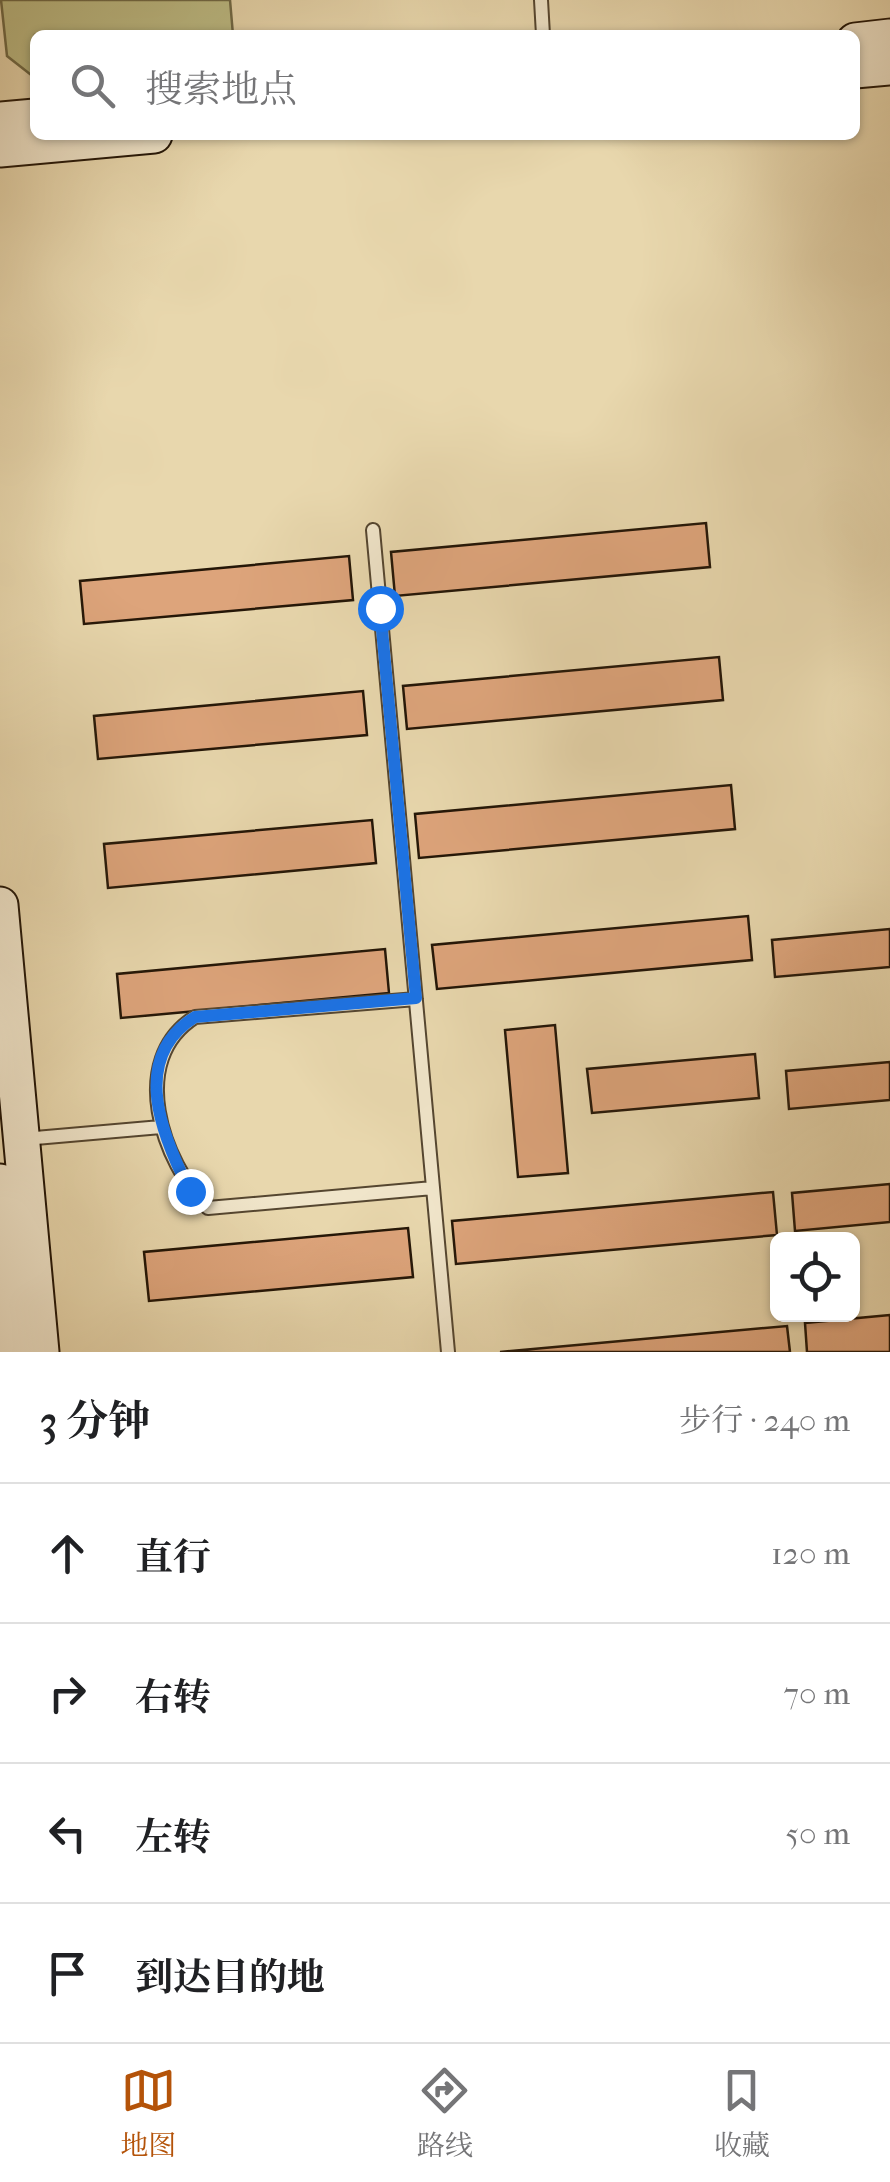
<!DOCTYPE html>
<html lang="zh">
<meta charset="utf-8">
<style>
:root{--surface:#fff;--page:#f6f6f6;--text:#202124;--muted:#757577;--line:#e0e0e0;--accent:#b45309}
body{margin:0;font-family:"IM FELL French Canon","Noto Serif SC",serif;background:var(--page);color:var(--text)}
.controls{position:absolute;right:30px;bottom:30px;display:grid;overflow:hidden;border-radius:15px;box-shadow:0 2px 8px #0004}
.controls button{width:90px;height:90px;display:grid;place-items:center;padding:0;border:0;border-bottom:2px solid var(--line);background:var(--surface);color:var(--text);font:50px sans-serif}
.stop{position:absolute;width:30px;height:30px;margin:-22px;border:8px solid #1a73e8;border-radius:50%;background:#fff}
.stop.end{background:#1a73e8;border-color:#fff;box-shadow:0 2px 10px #0008}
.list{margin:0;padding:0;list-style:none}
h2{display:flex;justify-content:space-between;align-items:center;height:130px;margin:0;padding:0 40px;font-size:42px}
h2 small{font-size:32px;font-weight:400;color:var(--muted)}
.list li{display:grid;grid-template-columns:65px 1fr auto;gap:30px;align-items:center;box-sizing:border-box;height:140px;padding:0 40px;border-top:2px solid var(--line)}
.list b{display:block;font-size:38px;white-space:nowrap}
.list em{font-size:32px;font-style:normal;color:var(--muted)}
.icon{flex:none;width:55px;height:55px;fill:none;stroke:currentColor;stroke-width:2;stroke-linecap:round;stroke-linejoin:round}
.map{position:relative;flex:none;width:890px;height:1352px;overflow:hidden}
.search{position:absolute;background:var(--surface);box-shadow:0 2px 8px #0004;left:30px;right:30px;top:30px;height:110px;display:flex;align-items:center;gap:25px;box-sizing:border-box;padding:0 35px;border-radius:15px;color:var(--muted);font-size:38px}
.sheet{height:690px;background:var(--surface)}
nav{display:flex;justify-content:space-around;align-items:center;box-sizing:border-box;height:140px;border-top:2px solid var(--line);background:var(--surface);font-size:28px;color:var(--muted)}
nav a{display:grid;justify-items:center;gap:5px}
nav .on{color:var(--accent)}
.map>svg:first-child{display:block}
.green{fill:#bdbc85;stroke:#706946;stroke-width:2.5}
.building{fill:#dda47b;stroke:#241607;stroke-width:2.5}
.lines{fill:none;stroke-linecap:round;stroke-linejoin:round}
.service-casing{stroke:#554630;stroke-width:16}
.secondary-casing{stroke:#241607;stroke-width:39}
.service{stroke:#f0e5ca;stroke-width:12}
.secondary{stroke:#f0e5ca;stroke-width:35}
.route{stroke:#1a73e8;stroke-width:12}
</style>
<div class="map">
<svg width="890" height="1352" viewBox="0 0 890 1352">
<rect width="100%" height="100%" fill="#e8d7ad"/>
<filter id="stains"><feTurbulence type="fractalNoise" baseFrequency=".002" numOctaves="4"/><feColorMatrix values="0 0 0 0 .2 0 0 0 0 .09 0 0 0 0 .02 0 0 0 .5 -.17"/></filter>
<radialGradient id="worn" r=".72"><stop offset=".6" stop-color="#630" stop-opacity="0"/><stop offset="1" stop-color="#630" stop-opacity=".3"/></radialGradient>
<path class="green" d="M1,0h229l3,35h-198v43l-28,-22z"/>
<path class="building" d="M706,523l4,44 -315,29 -4,-44z
M349,556l4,44 -269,24 -4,-43z
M719,657l4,43 -316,29 -4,-43z
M363,691l4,44 -269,24 -4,-43z
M731,785l4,44 -316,29 -4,-44z
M372,820l4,43 -268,25 -4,-44z
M748,916l4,44 -315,29 -5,-44z
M890,929v38l-115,10 -3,-37z
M385,949l4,44 -268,25 -4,-44z
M555,1025l13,148 -50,4 -13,-147z
M755,1054l4,44 -167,15 -5,-44z
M890,1062v38l-101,9 -3,-38z
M890,1184v38l-95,9 -3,-38z
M773,1192l4,43 -321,29 -4,-43z
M408,1228l5,49 -264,24 -5,-49z
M890,1315v37h-83l-2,-29z
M787,1326l3,26h-290z"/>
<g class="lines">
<g class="service-casing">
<path id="service" d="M541,0l2,35
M373,530l75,822
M416,999l-221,18c-68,43 -33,145 13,191l225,-20
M24,1139l137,-12"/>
</g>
<g class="secondary-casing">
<path id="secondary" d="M855,41l35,-4
M855,70l35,-3
M0,120l35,-3
M0,149l154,-14
M0,905l41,447
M0,1182l16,170"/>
</g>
<use href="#service" class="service"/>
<use href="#secondary" class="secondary"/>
</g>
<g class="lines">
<path class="route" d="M190,1191c-28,-55 -61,-133 5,-174l221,-19 -36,-390"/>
</g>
<rect width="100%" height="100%" filter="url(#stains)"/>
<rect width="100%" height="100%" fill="url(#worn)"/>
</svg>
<div class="controls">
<button><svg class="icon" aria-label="locate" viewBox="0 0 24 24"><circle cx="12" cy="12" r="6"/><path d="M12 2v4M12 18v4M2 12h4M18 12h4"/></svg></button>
</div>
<div class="stop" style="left:380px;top:608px"></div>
<div class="stop end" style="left:190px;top:1191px"></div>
<div class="search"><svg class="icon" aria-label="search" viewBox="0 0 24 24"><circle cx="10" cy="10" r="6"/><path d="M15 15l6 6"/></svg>搜索地点</div>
</div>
<section class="sheet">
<h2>3 分钟<small>步行 · 240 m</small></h2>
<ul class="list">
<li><svg class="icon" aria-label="ahead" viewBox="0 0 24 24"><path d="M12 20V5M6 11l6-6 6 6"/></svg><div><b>直行</b></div><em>120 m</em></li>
<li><svg class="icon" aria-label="right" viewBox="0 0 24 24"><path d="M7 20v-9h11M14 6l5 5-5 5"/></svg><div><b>右转</b></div><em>70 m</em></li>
<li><svg class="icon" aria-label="left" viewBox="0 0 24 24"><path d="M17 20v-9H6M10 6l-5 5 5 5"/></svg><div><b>左转</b></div><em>50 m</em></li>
<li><svg class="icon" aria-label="arrive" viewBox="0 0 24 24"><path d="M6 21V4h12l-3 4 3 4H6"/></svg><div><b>到达目的地</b></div></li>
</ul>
</section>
<nav>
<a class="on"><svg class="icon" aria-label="map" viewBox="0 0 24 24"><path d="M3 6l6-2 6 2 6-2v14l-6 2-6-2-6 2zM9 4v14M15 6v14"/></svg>地图</a>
<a><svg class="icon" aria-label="directions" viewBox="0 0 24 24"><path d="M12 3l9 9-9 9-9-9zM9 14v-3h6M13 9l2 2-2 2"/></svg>路线</a>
<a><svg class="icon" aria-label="saved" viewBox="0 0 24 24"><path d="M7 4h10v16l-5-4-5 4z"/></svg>收藏</a>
</nav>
